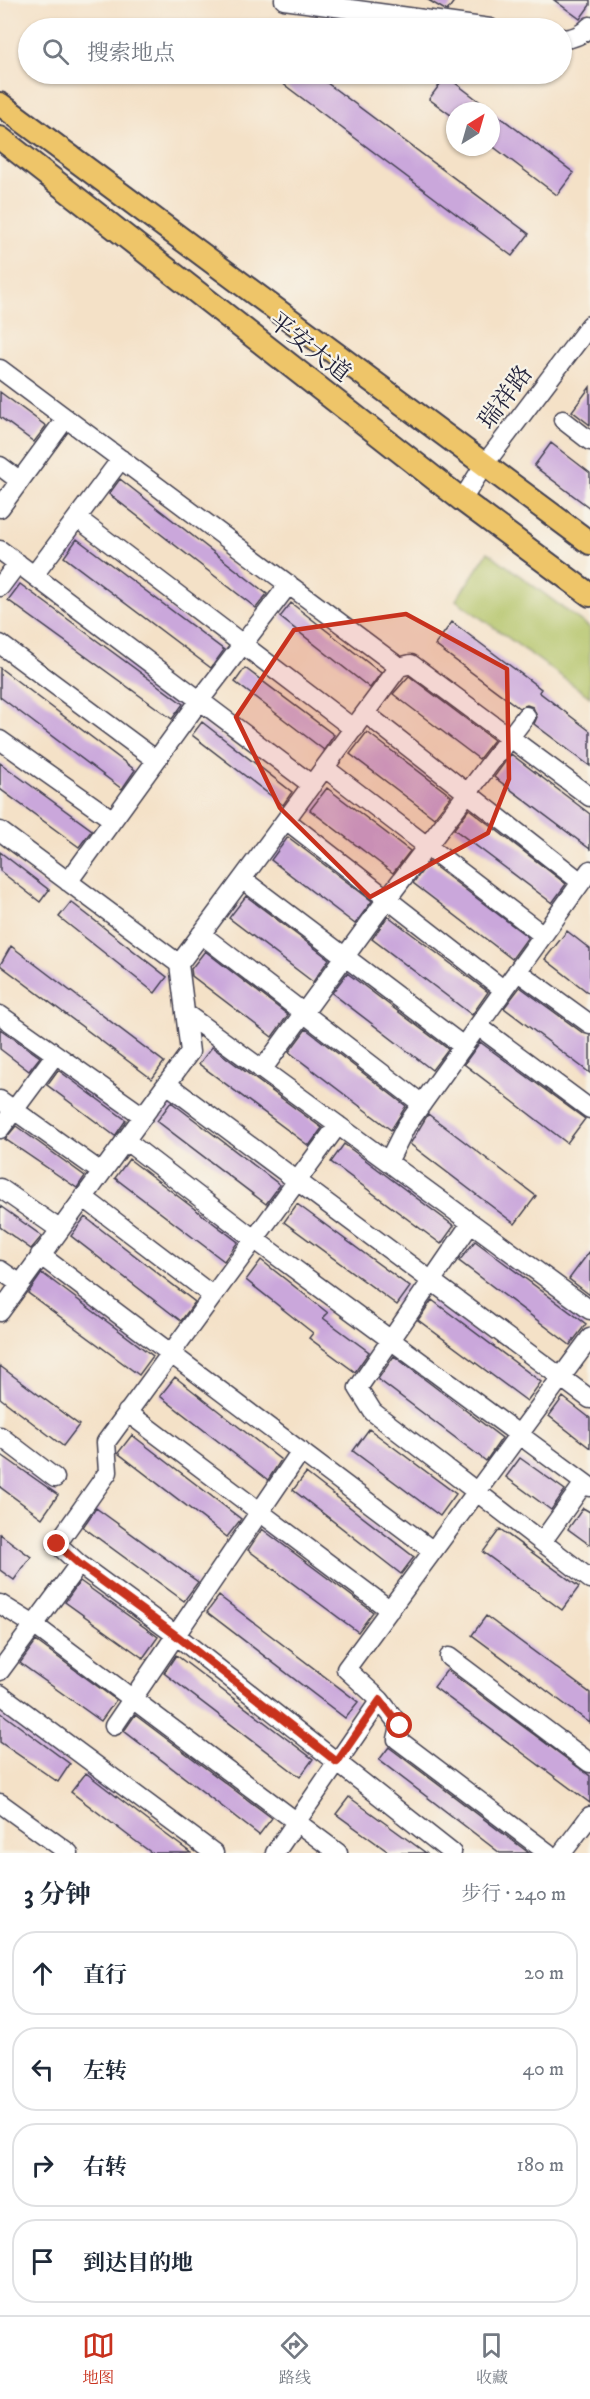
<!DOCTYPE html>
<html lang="zh">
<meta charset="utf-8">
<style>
:root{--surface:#fff;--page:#f2f2f3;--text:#1f2937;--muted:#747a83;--line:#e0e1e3;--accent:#c8321e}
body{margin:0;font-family:"IM FELL DW Pica","Noto Serif SC",serif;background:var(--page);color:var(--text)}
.compass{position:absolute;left:446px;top:102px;width:54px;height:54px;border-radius:50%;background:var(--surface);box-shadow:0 2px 4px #0004;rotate:37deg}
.stop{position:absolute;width:18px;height:18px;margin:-14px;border:4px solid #c8321e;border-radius:50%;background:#fff}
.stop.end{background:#c8321e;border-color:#fff;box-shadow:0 2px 6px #0008}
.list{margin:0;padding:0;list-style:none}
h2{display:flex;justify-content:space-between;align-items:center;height:78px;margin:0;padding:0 24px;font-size:26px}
h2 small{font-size:20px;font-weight:400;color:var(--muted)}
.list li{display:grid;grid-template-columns:39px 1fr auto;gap:18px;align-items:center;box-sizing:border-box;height:84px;margin:0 12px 12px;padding:0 12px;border:2px solid var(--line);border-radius:24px}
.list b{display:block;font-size:22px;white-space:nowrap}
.list em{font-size:20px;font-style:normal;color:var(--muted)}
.icon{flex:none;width:33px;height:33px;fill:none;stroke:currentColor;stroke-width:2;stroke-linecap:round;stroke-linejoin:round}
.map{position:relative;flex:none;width:590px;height:1853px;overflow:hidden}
.search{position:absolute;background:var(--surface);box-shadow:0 2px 4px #0004;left:18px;right:18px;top:18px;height:66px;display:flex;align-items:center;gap:15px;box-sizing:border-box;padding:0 21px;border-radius:33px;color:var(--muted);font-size:22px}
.sheet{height:462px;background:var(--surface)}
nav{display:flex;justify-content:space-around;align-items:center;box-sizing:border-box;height:84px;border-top:2px solid var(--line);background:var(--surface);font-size:16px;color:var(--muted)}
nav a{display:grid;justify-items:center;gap:3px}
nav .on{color:var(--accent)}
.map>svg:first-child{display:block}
.green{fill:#b1c265;stroke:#6a7250;stroke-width:1.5}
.building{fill:#caa7db}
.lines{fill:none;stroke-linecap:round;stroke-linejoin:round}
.minor-casing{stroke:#423f50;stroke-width:21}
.major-casing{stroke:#423f50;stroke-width:26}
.minor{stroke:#fff;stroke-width:18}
.major{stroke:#eec569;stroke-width:22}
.route{stroke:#c8321e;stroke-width:8}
.marked{fill:#c8321e;fill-opacity:0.2;stroke:#c8321e;stroke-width:4.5;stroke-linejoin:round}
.labels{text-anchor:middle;stroke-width:4.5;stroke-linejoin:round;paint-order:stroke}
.street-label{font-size:24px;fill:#22223b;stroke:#f7f3e8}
</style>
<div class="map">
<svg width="590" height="1853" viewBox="0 0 590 1853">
<rect width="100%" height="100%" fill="#f7f3e8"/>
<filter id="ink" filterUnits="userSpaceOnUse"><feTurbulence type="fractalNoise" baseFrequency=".0167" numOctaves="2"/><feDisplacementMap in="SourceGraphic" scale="12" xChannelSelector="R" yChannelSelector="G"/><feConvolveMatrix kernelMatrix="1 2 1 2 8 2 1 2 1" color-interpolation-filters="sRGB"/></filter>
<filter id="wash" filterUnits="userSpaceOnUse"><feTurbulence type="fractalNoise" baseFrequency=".008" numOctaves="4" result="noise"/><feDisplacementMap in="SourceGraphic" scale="24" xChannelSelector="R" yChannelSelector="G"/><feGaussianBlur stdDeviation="1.35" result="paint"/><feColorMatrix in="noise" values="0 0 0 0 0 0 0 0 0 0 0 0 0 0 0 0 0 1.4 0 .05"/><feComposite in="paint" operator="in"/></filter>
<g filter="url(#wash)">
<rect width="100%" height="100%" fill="#f4e1c7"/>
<path class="green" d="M488,552l102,76v69l-134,-97z"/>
<g id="blocks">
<path class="building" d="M428,0h27l-8,11z
M554,0h36v5l-10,14z
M270,74h45l214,160 -17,22z
M446,76l128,97 -17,22 -66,-50v-34h-36v7l-26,-19z
M590,387v38l-18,-14z
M0,392l46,34 -12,16 -34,-25z
M551,443l39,30v35l-56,-42z
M120,479l147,115 -11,14 -147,-114z
M77,539l147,111 -13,18 -147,-111z
M20,584l163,120 -11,15 -164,-119z
M291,603l90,70 -11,15 -90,-71z
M452,622l89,67 -2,3 51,39v35l-56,-42 3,-7 -4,-10 -6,-2 -8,3 -84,-63z
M0,668l135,102 -13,19 -122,-92z
M245,668l89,67 -10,15 -89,-68z
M409,676l85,64 -15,19 -86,-65z
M202,722l90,70 -9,13 -91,-70z
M367,732l84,64 -17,22 -84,-64z
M511,754l79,60v35l-96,-72z
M0,763l92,67 -13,17 -79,-58z
M327,788l83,63 -17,22 -83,-63z
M469,809l97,75 -14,19 -98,-74z
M288,837l84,64 -17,23 -84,-64z
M0,852l49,38 -9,12 -40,-31z
M429,862l99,75 -16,22 -99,-76z
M246,896l83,63 -16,23 -84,-64z
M71,902l96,75 -12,16 -96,-76z
M388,916l100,76 -16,23 -100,-76z
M567,931l23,18v45l-45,-35z
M11,946l153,116 -12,17 -152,-114z
M205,951l83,64 -16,22 -80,-61 -1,-7z
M347,973l101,76 -16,21 -100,-77z
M520,987l63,46 7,2v38l-86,-65z
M0,1029l40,28 -11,14 -29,-22z
M306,1029l100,77 -15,24 -102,-78z
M480,1042l105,77 -18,24 -103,-79z
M212,1047l110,81 -13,18 -110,-82z
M58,1070l68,50 -11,16 -68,-51z
M171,1102l109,83 -14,19 -109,-83z
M428,1114l108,82 -21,28 -105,-80z
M16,1126l69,50 -8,12 -72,-49z
M344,1144l110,82 -13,18 -110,-82z
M129,1159l109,83 -14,19 -109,-83z
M297,1204l113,83 -13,18 -113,-83z
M0,1206l42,30 -11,13 -31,-22z
M85,1217l110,85 -14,19 -110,-85z
M475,1241l111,83 -16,21 -111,-84z
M590,1251v44l-21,-16z
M261,1260l67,53 -5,5 46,34 -14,20 -46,-34 4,-5 -67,-53z
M42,1273l111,83 -14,19 -111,-82z
M432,1300l109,82 -14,19 -109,-81z
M394,1356l108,82 -16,23 -108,-82z
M0,1366l79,59 -16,21 -63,-48z
M175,1377l106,83 -13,20 -108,-84z
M563,1397l27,21v30l-41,-32z
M369,1429l87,65 -16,22 -87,-65z
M132,1435l109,84 -14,18 -109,-84z
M0,1454l58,41 -16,23 -42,-31z
M520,1458l45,32 -14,20 -45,-33z
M306,1473l108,84 -13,17 -108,-84z
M96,1508l102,74 -14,19 -101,-74z
M583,1508l7,4v33l-22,-16z
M262,1529l111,83 -15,20 -110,-82z
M500,1529l79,58 -17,23 -79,-58z
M0,1534l31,23 -17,23 -14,-10z
M80,1581l78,56 -15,21 -78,-56z
M219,1596l139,106 -13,16 -138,-106z
M486,1616l104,77v30l-118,-88z
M36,1641l80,59 -15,21 -81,-58z
M176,1655l137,104 -13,18 -136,-104z
M447,1670l143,106v27l-156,-116z
M0,1712l70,52 -12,18 -58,-40z
M135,1715l137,103 -13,17 -135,-104z
M389,1747l1,1 139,105h-29l-121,-93z
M86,1773l74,57 31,23h-39l-18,-13 -63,-48z
M349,1797l77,56h-36l-54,-39z"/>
</g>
</g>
<g filter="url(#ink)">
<use href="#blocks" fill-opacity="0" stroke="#423f50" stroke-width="1.5"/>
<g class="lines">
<g class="minor-casing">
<path id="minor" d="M284,0l206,28
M562,38c10,2 21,-4 28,-12
M0,369l399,298 -220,297 11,88 -190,260
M563,420l27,21
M0,466l20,15
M462,500l22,-35 106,-140
M0,508l66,-90
M77,518l277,211
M0,550l312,235
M34,575l87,-116
M0,587l18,-24
M0,644l156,116
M399,667l12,-3 179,133
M365,713l216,169
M0,740l113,80
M325,768l218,167
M286,820l218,170
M0,831l179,133
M242,879l221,167
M68,882l132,-182 89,-116
M201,934l221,170
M517,971l73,53
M185,1013l405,297
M0,1015l143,101
M478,1026l112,83
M262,1070l125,-171 139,-183
M167,1084l423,315
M0,1100l101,72
M0,1129l55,-74
M125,1140l129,99 336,248
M388,1162l18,-36 184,-256
M0,1188l59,41
M83,1197l130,99
M471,1223l-113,165 15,24 217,167
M40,1255l393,296
M0,1270l19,13
M127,1412l263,198
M0,1436l55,42
M542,1542l42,-59
M79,1564l98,72 275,217
M0,1604l34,21 304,228
M449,1657l141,106
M0,1671l79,-107 -22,-20 51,-72 -2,-30 232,-317
M0,1694l214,159
M380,1700l20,26 -3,13 151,114
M114,1726l187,-275
M0,1803l69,50
M275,1853l105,-153 -34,-31 244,-331
M562,1853l28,-37"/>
</g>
<g class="major-casing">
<path id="major" d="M0,104l590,439
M0,138l462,362 128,95"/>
</g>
<use href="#minor" class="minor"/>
<use href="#major" class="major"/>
</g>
</g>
<g class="lines" filter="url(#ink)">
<path class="route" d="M57,1544l22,20 98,72 160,126 43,-62 20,26"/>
</g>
<path class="marked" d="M406,614l101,55 2,110 -21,54 -118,64 -90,-89 -44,-91 58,-87z"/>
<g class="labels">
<g class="street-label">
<text transform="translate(310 347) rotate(38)" y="8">平安大道</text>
<text transform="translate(505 397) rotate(-53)" y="8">瑞祥路</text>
</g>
</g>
</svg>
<svg class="compass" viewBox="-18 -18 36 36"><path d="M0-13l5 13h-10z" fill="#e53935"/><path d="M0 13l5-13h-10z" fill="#747a83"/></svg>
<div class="stop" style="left:400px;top:1726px"></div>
<div class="stop end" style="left:57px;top:1544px"></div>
<div class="search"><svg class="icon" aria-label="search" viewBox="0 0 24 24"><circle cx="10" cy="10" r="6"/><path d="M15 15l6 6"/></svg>搜索地点</div>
</div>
<section class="sheet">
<h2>3 分钟<small>步行 · 240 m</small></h2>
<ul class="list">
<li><svg class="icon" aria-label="ahead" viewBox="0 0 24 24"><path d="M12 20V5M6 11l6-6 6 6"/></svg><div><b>直行</b></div><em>20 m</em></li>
<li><svg class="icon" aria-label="left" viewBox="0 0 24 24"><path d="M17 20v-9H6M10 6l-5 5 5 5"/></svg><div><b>左转</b></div><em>40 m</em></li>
<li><svg class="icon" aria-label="right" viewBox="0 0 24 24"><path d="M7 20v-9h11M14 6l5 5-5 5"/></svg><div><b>右转</b></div><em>180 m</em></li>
<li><svg class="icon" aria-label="arrive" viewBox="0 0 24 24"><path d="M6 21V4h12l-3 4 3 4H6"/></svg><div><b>到达目的地</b></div></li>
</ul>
</section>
<nav>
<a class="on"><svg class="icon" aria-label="map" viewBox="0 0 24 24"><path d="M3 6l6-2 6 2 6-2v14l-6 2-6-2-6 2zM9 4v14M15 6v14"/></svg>地图</a>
<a><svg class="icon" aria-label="directions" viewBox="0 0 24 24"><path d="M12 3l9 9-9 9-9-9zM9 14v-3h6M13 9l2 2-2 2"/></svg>路线</a>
<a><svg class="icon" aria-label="saved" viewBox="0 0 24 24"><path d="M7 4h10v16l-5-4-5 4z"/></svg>收藏</a>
</nav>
